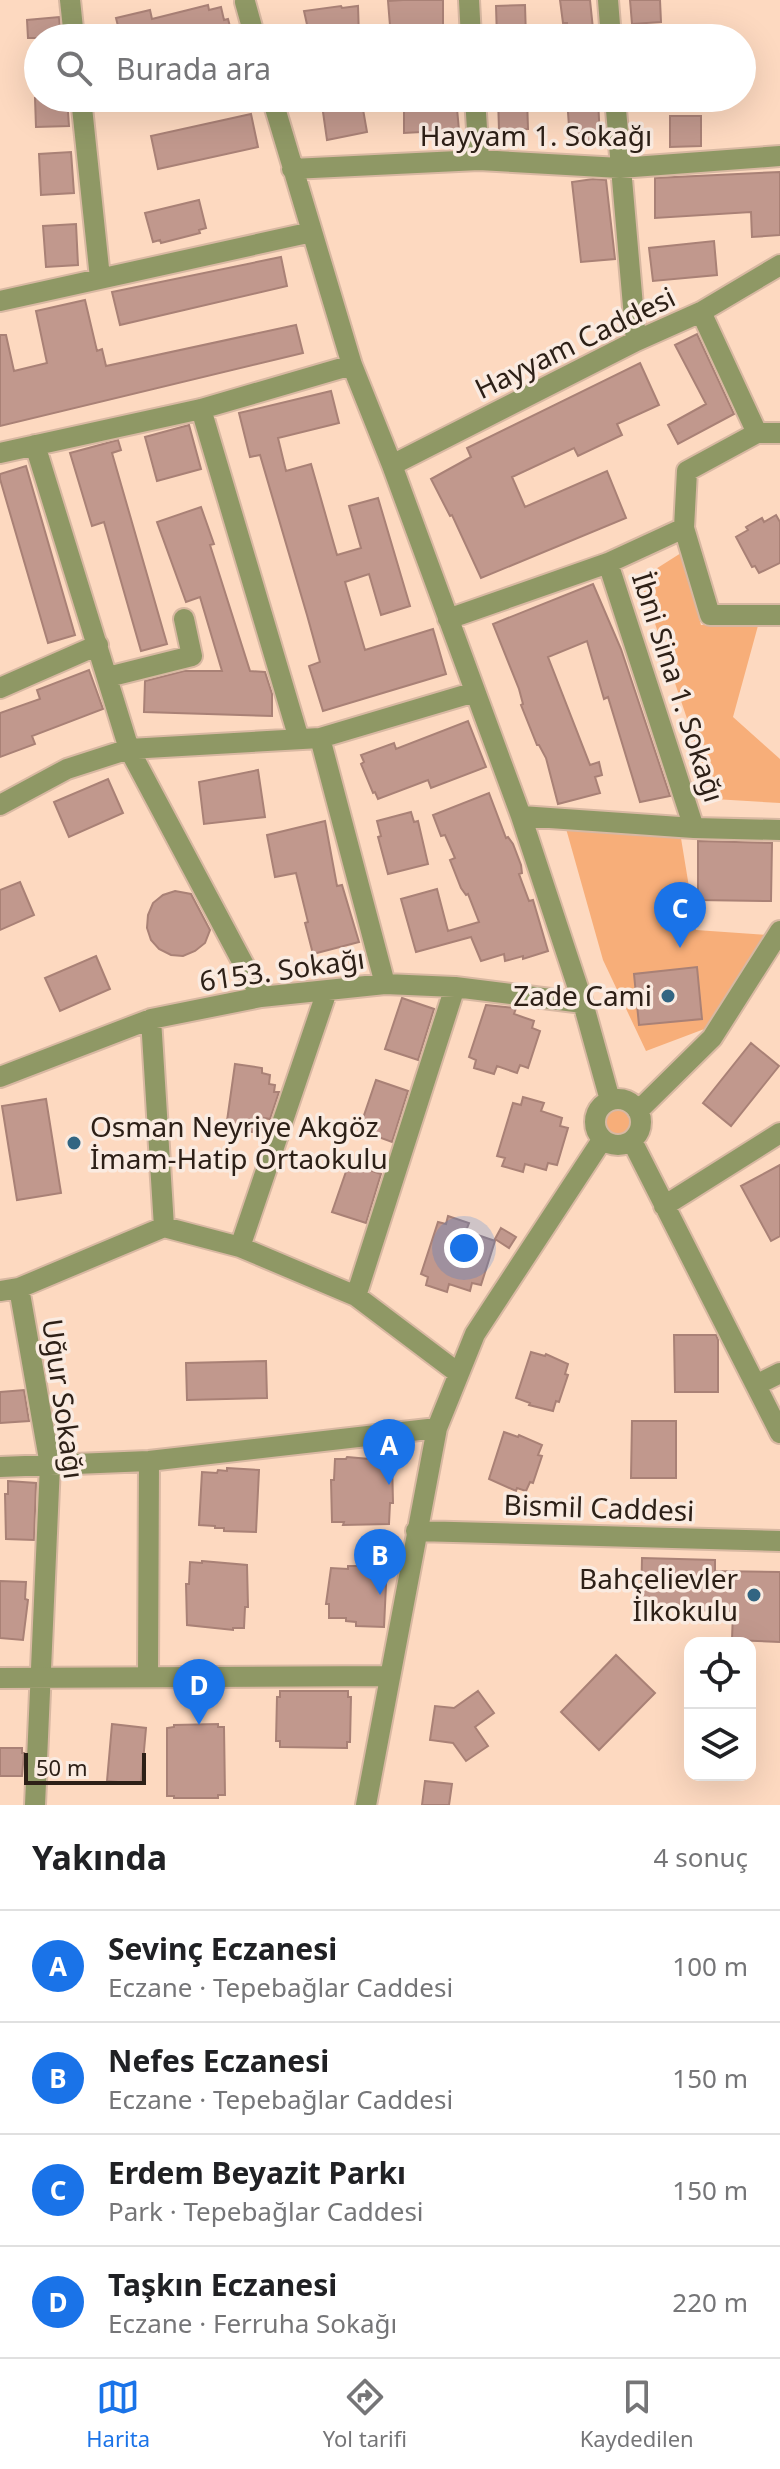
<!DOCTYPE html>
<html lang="tr">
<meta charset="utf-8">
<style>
:root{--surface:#fff;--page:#f6f6f6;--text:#202124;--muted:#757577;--line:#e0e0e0;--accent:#1a73e8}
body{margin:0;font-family:"Noto Sans",sans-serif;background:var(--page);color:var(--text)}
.controls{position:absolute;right:24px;bottom:24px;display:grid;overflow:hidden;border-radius:16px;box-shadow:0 8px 32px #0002}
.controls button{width:72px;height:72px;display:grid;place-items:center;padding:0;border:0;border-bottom:2px solid var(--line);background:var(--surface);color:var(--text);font:40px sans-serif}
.scale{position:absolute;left:24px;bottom:20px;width:122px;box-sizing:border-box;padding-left:8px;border:4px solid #2d2017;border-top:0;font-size:22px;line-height:28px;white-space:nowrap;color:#2d2017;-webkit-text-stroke:6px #faebe1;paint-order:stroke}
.you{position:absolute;left:464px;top:1248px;width:28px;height:28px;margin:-20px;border:6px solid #fff;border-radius:50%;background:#1a73e8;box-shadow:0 0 0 12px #1a73e833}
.badge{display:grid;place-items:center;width:52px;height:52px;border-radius:50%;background:var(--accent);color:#fff;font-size:26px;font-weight:700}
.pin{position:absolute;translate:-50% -66px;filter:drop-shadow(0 2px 4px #0008)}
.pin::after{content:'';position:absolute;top:42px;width:28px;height:24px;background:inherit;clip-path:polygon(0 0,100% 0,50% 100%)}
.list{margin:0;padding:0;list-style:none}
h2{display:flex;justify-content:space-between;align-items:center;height:104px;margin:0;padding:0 32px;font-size:34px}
h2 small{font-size:26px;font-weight:400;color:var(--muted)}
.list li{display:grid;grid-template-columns:52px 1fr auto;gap:24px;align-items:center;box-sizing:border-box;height:112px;padding:0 32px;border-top:2px solid var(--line)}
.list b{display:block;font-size:30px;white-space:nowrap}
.list p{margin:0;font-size:26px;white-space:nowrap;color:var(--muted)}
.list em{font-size:26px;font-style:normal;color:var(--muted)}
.icon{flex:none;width:44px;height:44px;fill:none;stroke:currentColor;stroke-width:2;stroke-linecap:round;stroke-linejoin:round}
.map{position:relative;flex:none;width:780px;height:1805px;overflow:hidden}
.search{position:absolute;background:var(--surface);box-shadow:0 8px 32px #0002;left:24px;right:24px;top:24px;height:88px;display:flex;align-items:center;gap:20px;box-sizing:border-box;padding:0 28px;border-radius:44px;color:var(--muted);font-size:30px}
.sheet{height:552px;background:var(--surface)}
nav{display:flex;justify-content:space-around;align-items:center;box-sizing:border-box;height:112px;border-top:2px solid var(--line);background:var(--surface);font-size:22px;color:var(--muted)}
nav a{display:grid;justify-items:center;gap:4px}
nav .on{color:var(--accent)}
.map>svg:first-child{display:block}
.green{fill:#f7ae79}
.building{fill:#c1988d;stroke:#a98176;stroke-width:2}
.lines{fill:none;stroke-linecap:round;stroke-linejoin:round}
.minor-casing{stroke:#d8b8a2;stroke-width:24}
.minor{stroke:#8f9865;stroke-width:20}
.poi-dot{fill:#326582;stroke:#faebe1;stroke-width:3}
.labels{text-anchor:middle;stroke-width:7;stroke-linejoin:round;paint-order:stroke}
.street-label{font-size:28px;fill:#2d2017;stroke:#faebe1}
.poi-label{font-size:28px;fill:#2d2017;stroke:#faebe1;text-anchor:end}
</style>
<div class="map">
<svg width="780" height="1805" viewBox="0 0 780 1805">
<rect width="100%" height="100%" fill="#fdd9c0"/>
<path class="green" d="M681,553l20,72 58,-3 -26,95 47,42v44l-66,-4 -74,-220z
M565,825l115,7 16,98 73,5 -62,93 -61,23 -43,-91z
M605 1122a13 13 0 1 1 26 0a13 13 0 1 1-26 0Z"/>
<path class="building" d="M403,0h40v38h-52l-3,-37z
M560,0h30l3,29h-26v-6h-4z
M630,0h30l1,22 -29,2z
M208,5l1,5 12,-3 3,13 4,-1 5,19h-142l-1,-5 28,-7 -2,-8 34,-8 2,9z
M525,5l1,33h-29l-1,-32z
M341,6l1,2 16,-2 1,32h-49l-6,-27z
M59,17l2,21h-33l-1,-18z
M35,98h32l2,28 -33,1z
M321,98h40l6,34 -40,8z
M404,98h52l3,32 -55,3z
M498,98h29l1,31 -29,1z
M567,98h31l2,43h-30z
M251,114l7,33 -100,22 -7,-33z
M670,116h31v30l-31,1z
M71,152l3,41 -33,2 -2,-41z
M780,172v63l-28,2 -1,-25 -96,6v-40z
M593,179l13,1 9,79 -34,3 -9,-80z
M199,200l7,28 -7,2 1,3 -39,10 -1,-3 -7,2 -8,-29z
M76,224l2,41 -32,2 -3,-41z
M714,241l3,34 -64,6 -4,-33z
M281,257l6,29 -167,39 -8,-33z
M85,300l12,51 5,-2 4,17 190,-41 7,28 -303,73v-91h6l8,36 33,-8 -11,-52z
M697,334l37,80 -56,30 -10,-19 38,-21 -31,-59z
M640,363l19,42 -42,19 5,11 -44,21 -4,-8 -62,29 13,30 82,-36 19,47 -145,60 -29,-63 -2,1 -19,-37 40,-22 -4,-9z
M331,391l8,32 -61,15 8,33 25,-7 26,91 24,-7 -12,-42 29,-8 32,108 -29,9 -12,-41 -24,8 20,68 68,-21 13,45 -123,37 -14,-45 11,-4 -13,-47 -47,-160 -10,2 -11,-44z
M189,425l12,44 -44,12 -12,-44z
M118,440l3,10 -9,3 55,191 -26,7 -37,-129 -12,4 -22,-73z
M26,466l49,169 -27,8 -48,-164v-5z
M201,507l13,37 -4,1 40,126 15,1 7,22v22l-128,-4 1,-31 39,-10h38l-22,-74 -14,5 -29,-80z
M776,515l4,7v41l-21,10 -4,-7 -3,1 -16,-30 12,-7 -2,-3 16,-9 2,4z
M593,584l28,65 49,147 -30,6 -32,-105 -4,2 -17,-58 -39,16 42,108 9,-3 3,13 -7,2 5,16 -42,11 -12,-46 -7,-13h-2l-16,-40 2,-1 -4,-15 -26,-65z
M89,670l14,39 -71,27 3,8 -35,13v-44l40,-14 -3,-9z
M468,721l18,46 -55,21 -3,-8 -50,19 -3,-7 -2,1 -12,-29 3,-2 -3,-7 33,-12 2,6z
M258,770l7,47 -61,7 -5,-42z
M108,779l15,34 -54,24 -15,-35z
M489,793l17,45 2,-1 5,7 8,21 1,8 -3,1 10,27 4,-1 15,51 -25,8v-3l-18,5 -1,-7 -23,7 -10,-24 -55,15 -15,-53 36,-10 11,42 31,-9 -11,-28 -2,1 -5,-7 -11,-28 5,-2 -10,-23 -4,1 -8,-21z
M411,812l3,10 4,-1 10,43 -40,10 -10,-37 3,-1 -4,-15z
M325,821l12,65 5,-1 17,57 -46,12 -8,-31 3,-1 -12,-49 -21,4 -8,-42z
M698,841l74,2 -1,58 -73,-1z
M20,882l14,33 -34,15v-40z
M175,891l16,3 19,36 -5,13 -10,8 -12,5 -12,-1 -12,-6 -8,-9 -4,-12 1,-13 5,-12 10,-8z
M96,956l14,33 -50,22 -15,-33z
M697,967l5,52 -63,6 -5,-51z
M402,998l32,11 -16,51 -33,-11z
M486,1005l30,3 -2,6 20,7 -2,7 8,3 -12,37 -8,-3 -3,8 -20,-7 -3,8 -20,-6 2,-8 -7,-3z
M751,1043l28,23 -48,60 -28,-23z
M235,1064l27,4v5l8,2 -1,9 6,1 -1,7h5l-9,27 -6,-1 -1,10 -9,-2 -1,6 -27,-4z
M376,1080l32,11 -16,51 -33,-12z
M523,1097l21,6 -3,8 21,7 -2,8 8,2 -11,37 -9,-2 -2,7 -21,-6 -2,8 -21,-6 3,-8 -8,-2 16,-53 8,2z
M46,1099l15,94 -44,7 -15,-94z
M349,1163l32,11 -15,49 -34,-11z
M780,1165v71l-9,5 -30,-55z
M448,1216l21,7 -3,8 29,10 -14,44 -9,-2 -2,8 -21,-7 -2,8 -21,-7 2,-8 -7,-3 17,-52 8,2z
M501,1228l15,9 -7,11 -14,-9z
M674,1335h42l2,5v52h-43z
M531,1352l14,4 1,-2 22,10 -3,10 3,1 -9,27 -3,-1 -3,10 -24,-6 1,-2 -14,-5z
M266,1361l1,37 -80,2 -1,-37z
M24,1390l5,31 -29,2v-31z
M632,1421h44v57h-45z
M504,1432l14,5 1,-2 23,10 -4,10 4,1 -9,27 -3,-1 -4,9 -9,-3 -1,3 -27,-12z
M347,1457l45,4 1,42h-3l-1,21 -46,1 1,-3h-12l-1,-42h3l1,-21h11z
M227,1468l32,2 -3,62 -32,-1v-3h-9v-2l-16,-1 3,-53 15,1 1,-3 9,1z
M8,1481l28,2 -2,57 -28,-1 -1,-45h3z
M642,1558l73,2v11l65,1v70l-48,-2 1,-29 -92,-2z
M202,1561l45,4 1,42h-3l-1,21h-11v2l-46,-5 -1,-41h3l1,-22 12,1z
M358,1562l29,2 -3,63 -28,-1v-4l-10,-1v-3h-17v-14h-3l5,-36 17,1v-3h10z
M0,1581l26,1 -1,17 3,1 -5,40 -23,-2z
M616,1655l39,38 -56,57 -38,-38z
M280,1691h68v6h3l-1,45h-3v6l-67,-1v-6h-4l1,-44h3z
M478,1691l16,22 -19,14 13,19 -22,15 -13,-18 -23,-3 5,-34 19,2z
M112,1724l34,4 -5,56 -34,-3z
M218,1724v3h6l1,68h-7v3h-44v-2h-7v-68l7,-1v-2z
M0,1748h22v5h2l-2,23h-22z
M425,1781l27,3 -3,21h-27z"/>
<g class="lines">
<g class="minor-casing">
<path id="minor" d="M70,0l4,38
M469,0l2,38
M608,0l3,38
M245,2l10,36
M81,98l19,180
M272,98l80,267 40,100 129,351 62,187 27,97
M475,98l4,62
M615,98l21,243
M292,169l187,-9 141,8 160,-12
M0,301l312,-69
M701,312l56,121
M201,409l98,330
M35,445l94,304 132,248
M0,453l201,-44 151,-44
M392,465l244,-124 65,-29 79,-47
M684,528l26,87h70
M608,563l86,265
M448,619l160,-56 76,-35 3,-57 70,-38h23
M108,677l84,-21 -8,-37
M0,688l98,-43
M320,738l65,246
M0,805l67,-36 62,-20 191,-11 155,-46
M521,816l173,12 86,2
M151,1019l13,208
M0,1077l151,-58 110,-22 124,-13 70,3 128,16
M595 1122a23 23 0 1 1 46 0a23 23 0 1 1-46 0Z
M638,1111l74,-73 68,-107
M632,1141l148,292
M664,1206l116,-73
M240,1247l87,-256
M19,1288l31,177 -15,340
M0,1291l19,-3 145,-61 76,20 116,49 102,77
M356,1296l99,-309
M758,1384l22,-11
M0,1467l149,-6 288,-33
M416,1531l364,10
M148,1676l1,-215
M0,1678l390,-2
M366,1805l71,-377 38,-94 127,-194"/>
</g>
<use href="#minor" class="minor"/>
</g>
<g class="poi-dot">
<circle cx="668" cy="996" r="8"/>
<circle cx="74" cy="1143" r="8"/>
<circle cx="754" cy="1595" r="8"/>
</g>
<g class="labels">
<g class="street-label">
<text x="536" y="146">Hayyam 1. Sokağı</text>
<text transform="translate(575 343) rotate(-26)" y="10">Hayyam Caddesi</text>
<text transform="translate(678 687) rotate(72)" y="10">İbni Sina 1. Sokağı</text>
<text transform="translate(282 970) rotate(-8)" y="10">6153. Sokağı</text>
<text transform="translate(63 1399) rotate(82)" y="10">Uğur Sokağı</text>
<text transform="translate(599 1508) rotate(2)" y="10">Bismil Caddesi</text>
</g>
<g class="poi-label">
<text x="652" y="1006">Zade Cami</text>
<text x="90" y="1137" text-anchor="start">Osman Neyriye Akgöz<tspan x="90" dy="32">İmam-Hatip Ortaokulu</tspan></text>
<text x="738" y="1589">Bahçelievler<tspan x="738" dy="32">İlkokulu</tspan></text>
</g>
</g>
</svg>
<div class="controls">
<button><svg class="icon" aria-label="locate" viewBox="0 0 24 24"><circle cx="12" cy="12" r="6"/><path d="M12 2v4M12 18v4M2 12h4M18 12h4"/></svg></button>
<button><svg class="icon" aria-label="layers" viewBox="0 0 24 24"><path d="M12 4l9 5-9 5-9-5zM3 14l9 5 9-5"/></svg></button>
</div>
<div class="scale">50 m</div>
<div class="you"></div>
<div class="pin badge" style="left:389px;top:1485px">A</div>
<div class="pin badge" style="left:380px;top:1595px">B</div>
<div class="pin badge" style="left:680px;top:948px">C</div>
<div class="pin badge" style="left:199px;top:1725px">D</div>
<div class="search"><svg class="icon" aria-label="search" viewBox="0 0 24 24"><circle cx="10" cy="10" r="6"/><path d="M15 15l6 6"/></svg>Burada ara</div>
</div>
<section class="sheet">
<h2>Yakında<small>4 sonuç</small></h2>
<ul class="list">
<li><span class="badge">A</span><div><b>Sevinç Eczanesi</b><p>Eczane · Tepebağlar Caddesi</p></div><em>100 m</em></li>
<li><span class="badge">B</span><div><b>Nefes Eczanesi</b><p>Eczane · Tepebağlar Caddesi</p></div><em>150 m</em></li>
<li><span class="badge">C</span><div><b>Erdem Beyazit Parkı</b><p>Park · Tepebağlar Caddesi</p></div><em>150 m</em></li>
<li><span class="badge">D</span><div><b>Taşkın Eczanesi</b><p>Eczane · Ferruha Sokağı</p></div><em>220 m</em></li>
</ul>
</section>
<nav>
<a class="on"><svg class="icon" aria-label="map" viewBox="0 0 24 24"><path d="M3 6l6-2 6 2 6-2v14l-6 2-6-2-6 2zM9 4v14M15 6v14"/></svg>Harita</a>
<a><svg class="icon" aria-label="directions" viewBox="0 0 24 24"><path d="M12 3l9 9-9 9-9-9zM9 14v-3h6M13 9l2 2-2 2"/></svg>Yol tarifi</a>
<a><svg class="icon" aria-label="saved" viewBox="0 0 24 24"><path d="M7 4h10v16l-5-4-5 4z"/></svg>Kaydedilen</a>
</nav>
